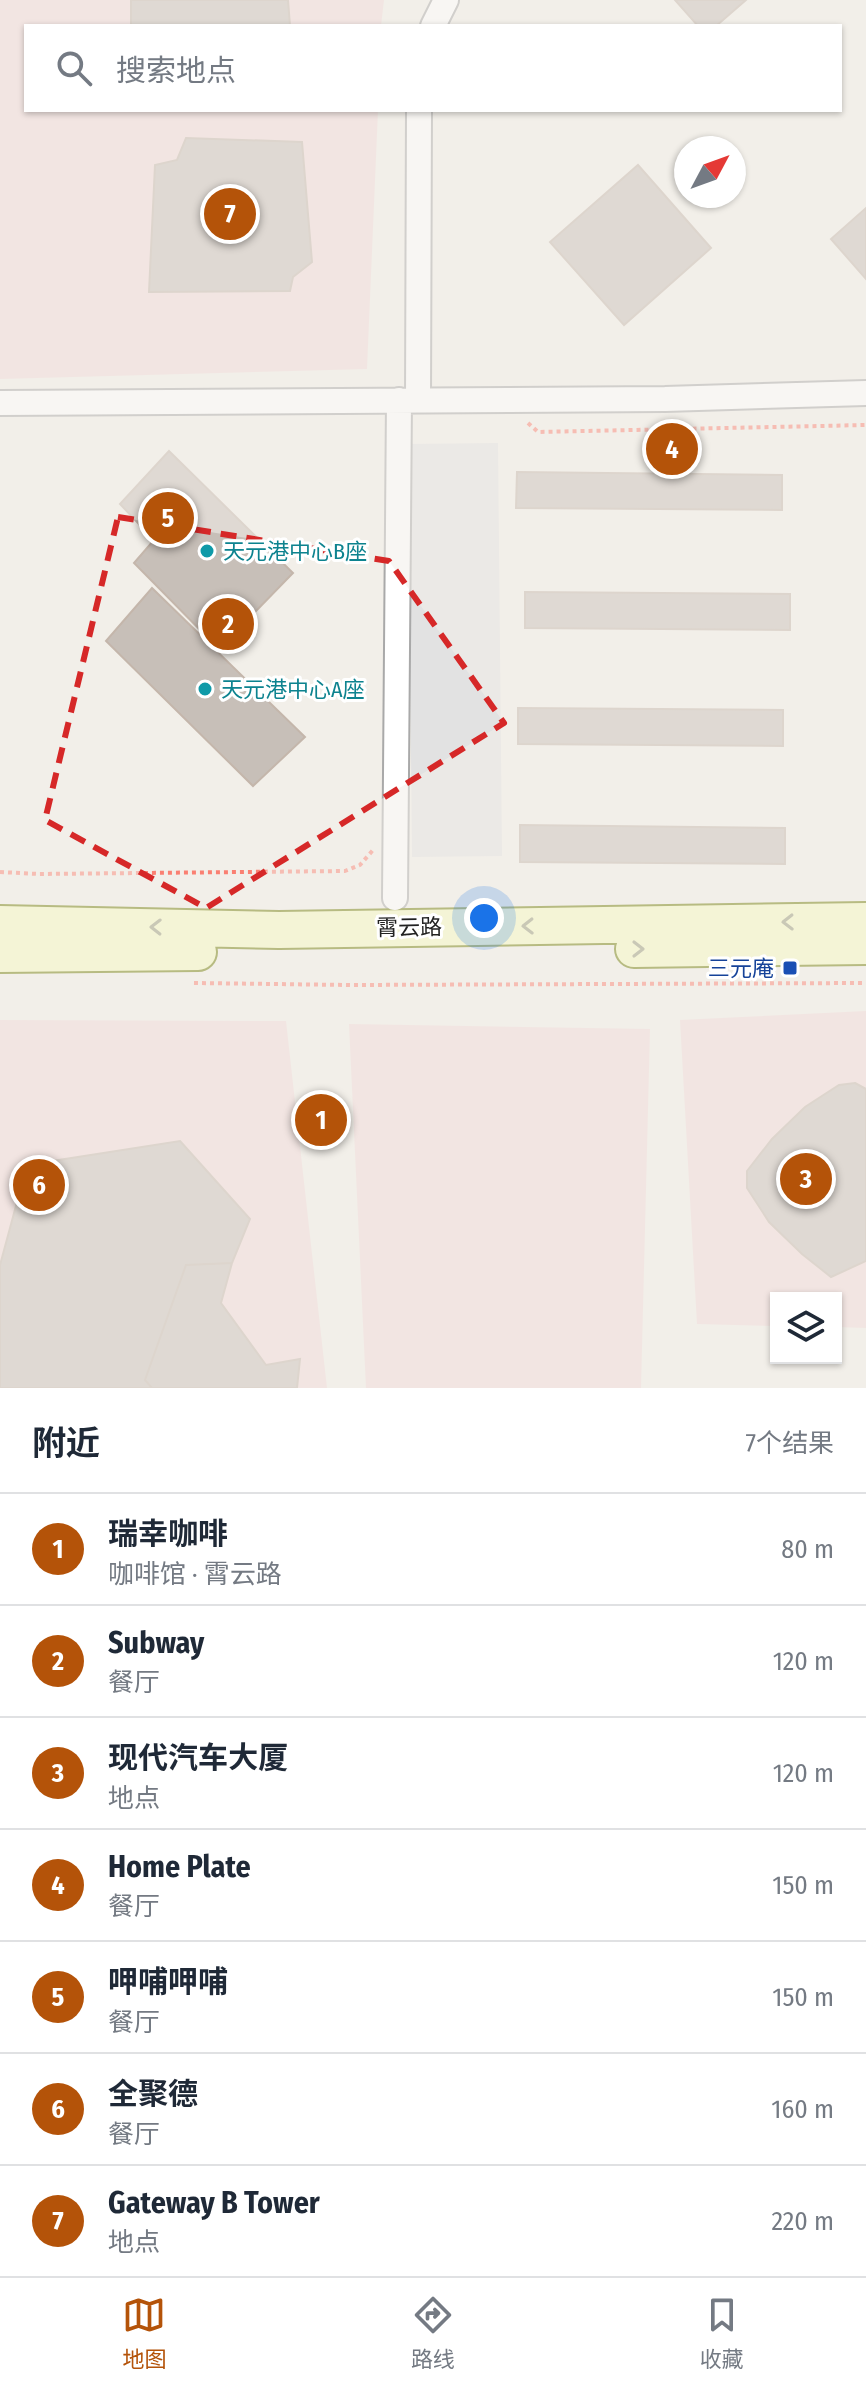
<!DOCTYPE html>
<html lang="zh">
<meta charset="utf-8">
<style>
:root{--surface:#fff;--page:#f6f6f7;--text:#1f2937;--muted:#747a83;--line:#e0e1e3;--accent:#b45309}
body{margin:0;font-family:"Fira Sans Condensed","Noto Sans SC",sans-serif;background:var(--page);color:var(--text)}
.controls{position:absolute;right:24px;bottom:24px;display:grid;overflow:hidden;border-radius:0px;box-shadow:0 2px 6px #0004}
.controls button{width:72px;height:72px;display:grid;place-items:center;padding:0;border:0;border-bottom:2px solid var(--line);background:var(--surface);color:var(--text);font:40px sans-serif}
.compass{position:absolute;left:674px;top:136px;width:72px;height:72px;border-radius:50%;background:var(--surface);box-shadow:0 2px 6px #0004;rotate:49deg}
.you{position:absolute;left:484px;top:918px;width:28px;height:28px;margin:-20px;border:6px solid #fff;border-radius:50%;background:#1a73e8;box-shadow:0 0 0 12px #1a73e833}
.badge{display:grid;place-items:center;width:52px;height:52px;border-radius:50%;background:var(--accent);color:#fff;font-size:26px;font-weight:700}
.pin{position:absolute;translate:-50% -50%;border:4px solid #fff;box-shadow:0 2px 8px #0006}
.list{margin:0;padding:0;list-style:none}
h2{display:flex;justify-content:space-between;align-items:center;height:104px;margin:0;padding:0 32px;font-size:34px}
h2 small{font-size:26px;font-weight:400;color:var(--muted)}
.list li{display:grid;grid-template-columns:52px 1fr auto;gap:24px;align-items:center;box-sizing:border-box;height:112px;padding:0 32px;border-top:2px solid var(--line)}
.list b{display:block;font-size:30px;white-space:nowrap}
.list p{margin:0;font-size:26px;white-space:nowrap;color:var(--muted)}
.list em{font-size:26px;font-style:normal;color:var(--muted)}
.icon{flex:none;width:44px;height:44px;fill:none;stroke:currentColor;stroke-width:2;stroke-linecap:round;stroke-linejoin:round}
.map{position:relative;flex:none;width:866px;height:1388px;overflow:hidden}
.search{position:absolute;background:var(--surface);box-shadow:0 2px 6px #0004;left:24px;right:24px;top:24px;height:88px;display:flex;align-items:center;gap:20px;box-sizing:border-box;padding:0 28px;border-radius:0px;color:var(--muted);font-size:30px}
.sheet{height:888px;background:var(--surface)}
nav{display:flex;justify-content:space-around;align-items:center;box-sizing:border-box;height:112px;border-top:2px solid var(--line);background:var(--surface);font-size:22px;color:var(--muted)}
nav a{display:grid;justify-items:center;gap:4px}
nav .on{color:var(--accent)}
.map>svg:first-child{display:block}
.commercial{fill:#f2dad9}
.parking{fill:#e2e2e2}
.building{fill:#c7bfb8;stroke:#c4b6ab;stroke-width:2}
.lines{fill:none;stroke-linecap:round;stroke-linejoin:round}
.minor-casing{stroke:#a9a9a9;stroke-width:28}
.secondary-casing{stroke:#707d05;stroke-width:40}
.path{stroke:#fa8072;stroke-width:4;stroke-dasharray:4 4;stroke-linecap:butt}
.minor{stroke:#fff;stroke-width:24}
.secondary{stroke:#f7fabf;stroke-width:36}
.oneway{stroke:#979978}
.marked{fill:none;stroke:#d62828;stroke-width:6;stroke-dasharray:16 10;stroke-linejoin:round}
.culture-dot{fill:#0f9aa8;stroke:#fff;stroke-width:3}
.transit-dot{fill:#1a4fb4;stroke:#fff;stroke-width:3}
.labels{text-anchor:middle;stroke-width:6;stroke-linejoin:round;paint-order:stroke}
.culture-label{font-size:22px;fill:#0d838f;stroke:#fff;text-anchor:start}
.street-label{font-size:22px;fill:#222;stroke:#fff}
.transit-label{font-size:22px;fill:#164399;stroke:#fff;text-anchor:end}
</style>
<div class="map">
<svg width="866" height="1388" viewBox="0 0 866 1388">
<rect width="100%" height="100%" fill="#f2efe9"/>
<path class="commercial" d="M0,0h384l-3,26h-355v84h352l-11,259 -367,10z
M866,1011v317l-30,-1v-29h-60v28l-79,-2 -17,-304z
M0,1020l286,1 41,367h-327z
M349,1024l301,5 -9,359h-275z"/>
<path class="parking" d="M498,443l4,413 -90,1 -4,-413z"/>
<path class="building" d="M131,0h157l2,26h-159z
M675,0h71l-30,26h-18z
M186,138l116,4 10,120 -19,15 -3,14 -141,1 6,-127 22,-5z
M638,165l73,83 -87,77 -74,-83z
M866,208v71l-35,-40z
M169,451l124,122 -74,76 -85,-86 20,-23 -34,-36z
M517,472l265,3v35l-266,-2z
M152,588l153,149 -52,49 -147,-145z
M525,592l265,2v36l-265,-2z
M518,708l265,2v36l-265,-2z
M520,825l265,3v36l-265,-2z
M855,1083l11,6v172l-35,16 -29,-23 -33,-32 -22,-34v-17l25,-32 33,-32 34,-22z
M180,1141l70,78 -18,44 -46,2 -41,115 7,8h-152v-123l27,-100z
M232,1263l-11,40 45,62 34,-6 -3,29h-145l-7,-8 41,-115z"/>
<g class="lines">
<g class="minor-casing">
<path id="minor" d="M433,26l13,-26
M418,400l1,-290
M0,403l665,-4 201,-6
M395,898l4,-498"/>
</g>
<g class="secondary-casing">
<path id="secondary" d="M0,924l279,6 587,-9
M634,949l232,-3
M0,954l198,-2"/>
</g>
<path class="path" d="M528,423l10,9 328,-7
M0,872l39,2 306,-3 15,-6 13,-15
M194,983l157,2 515,-2"/>
<use href="#minor" class="minor"/>
<use href="#secondary" class="secondary"/>
</g>
<defs><path id="oneway-chevron" d="M-2-3.5L2.5 0L-2 3.5" fill="none" stroke-width="1.6" stroke-linecap="round" stroke-linejoin="round" transform="scale(2)"/></defs>
<g class="oneway">
<use href="#oneway-chevron" transform="translate(788 922) rotate(179)"/>
<use href="#oneway-chevron" transform="translate(528 926) rotate(179)"/>
<use href="#oneway-chevron" transform="translate(156 927) rotate(-179)"/>
<use href="#oneway-chevron" transform="translate(638 949)"/>
</g>
<path d="M0 0H866V1388H0ZM118,517l271,44 115,162 -298,185 -161,-88z" fill="#f2efe9" fill-opacity=".55" fill-rule="evenodd"/>
<path class="marked" d="M118,517l271,44 115,162 -298,185 -161,-88z"/>
<g class="culture-dot">
<circle cx="207" cy="551" r="8"/>
<circle cx="205" cy="689" r="8"/>
</g>
<rect class="transit-dot" x="782" y="960" width="16" height="16" rx="4"/>
<g class="labels">
<g class="culture-label">
<text x="223" y="559">天元港中心B座</text>
<text x="221" y="697">天元港中心A座</text>
</g>
<g class="street-label">
<text transform="translate(409 927) rotate(-1)" y="8">霄云路</text>
</g>
<g class="transit-label">
<text x="774" y="976">三元庵</text>
</g>
</g>
</svg>
<div class="controls">
<button><svg class="icon" aria-label="layers" viewBox="0 0 24 24"><path d="M12 4l9 5-9 5-9-5zM3 14l9 5 9-5"/></svg></button>
</div>
<svg class="compass" viewBox="-18 -18 36 36"><path d="M0-13l5 13h-10z" fill="#e53935"/><path d="M0 13l5-13h-10z" fill="#747a83"/></svg>
<div class="you"></div>
<div class="pin badge" style="left:321px;top:1120px">1</div>
<div class="pin badge" style="left:228px;top:624px">2</div>
<div class="pin badge" style="left:806px;top:1179px">3</div>
<div class="pin badge" style="left:672px;top:449px">4</div>
<div class="pin badge" style="left:168px;top:518px">5</div>
<div class="pin badge" style="left:39px;top:1185px">6</div>
<div class="pin badge" style="left:230px;top:214px">7</div>
<div class="search"><svg class="icon" aria-label="search" viewBox="0 0 24 24"><circle cx="10" cy="10" r="6"/><path d="M15 15l6 6"/></svg>搜索地点</div>
</div>
<section class="sheet">
<h2>附近<small>7个结果</small></h2>
<ul class="list">
<li><span class="badge">1</span><div><b>瑞幸咖啡</b><p>咖啡馆 · 霄云路</p></div><em>80 m</em></li>
<li><span class="badge">2</span><div><b>Subway</b><p>餐厅</p></div><em>120 m</em></li>
<li><span class="badge">3</span><div><b>现代汽车大厦</b><p>地点</p></div><em>120 m</em></li>
<li><span class="badge">4</span><div><b>Home Plate</b><p>餐厅</p></div><em>150 m</em></li>
<li><span class="badge">5</span><div><b>呷哺呷哺</b><p>餐厅</p></div><em>150 m</em></li>
<li><span class="badge">6</span><div><b>全聚德</b><p>餐厅</p></div><em>160 m</em></li>
<li><span class="badge">7</span><div><b>Gateway B Tower</b><p>地点</p></div><em>220 m</em></li>
</ul>
</section>
<nav>
<a class="on"><svg class="icon" aria-label="map" viewBox="0 0 24 24"><path d="M3 6l6-2 6 2 6-2v14l-6 2-6-2-6 2zM9 4v14M15 6v14"/></svg>地图</a>
<a><svg class="icon" aria-label="directions" viewBox="0 0 24 24"><path d="M12 3l9 9-9 9-9-9zM9 14v-3h6M13 9l2 2-2 2"/></svg>路线</a>
<a><svg class="icon" aria-label="saved" viewBox="0 0 24 24"><path d="M7 4h10v16l-5-4-5 4z"/></svg>收藏</a>
</nav>
